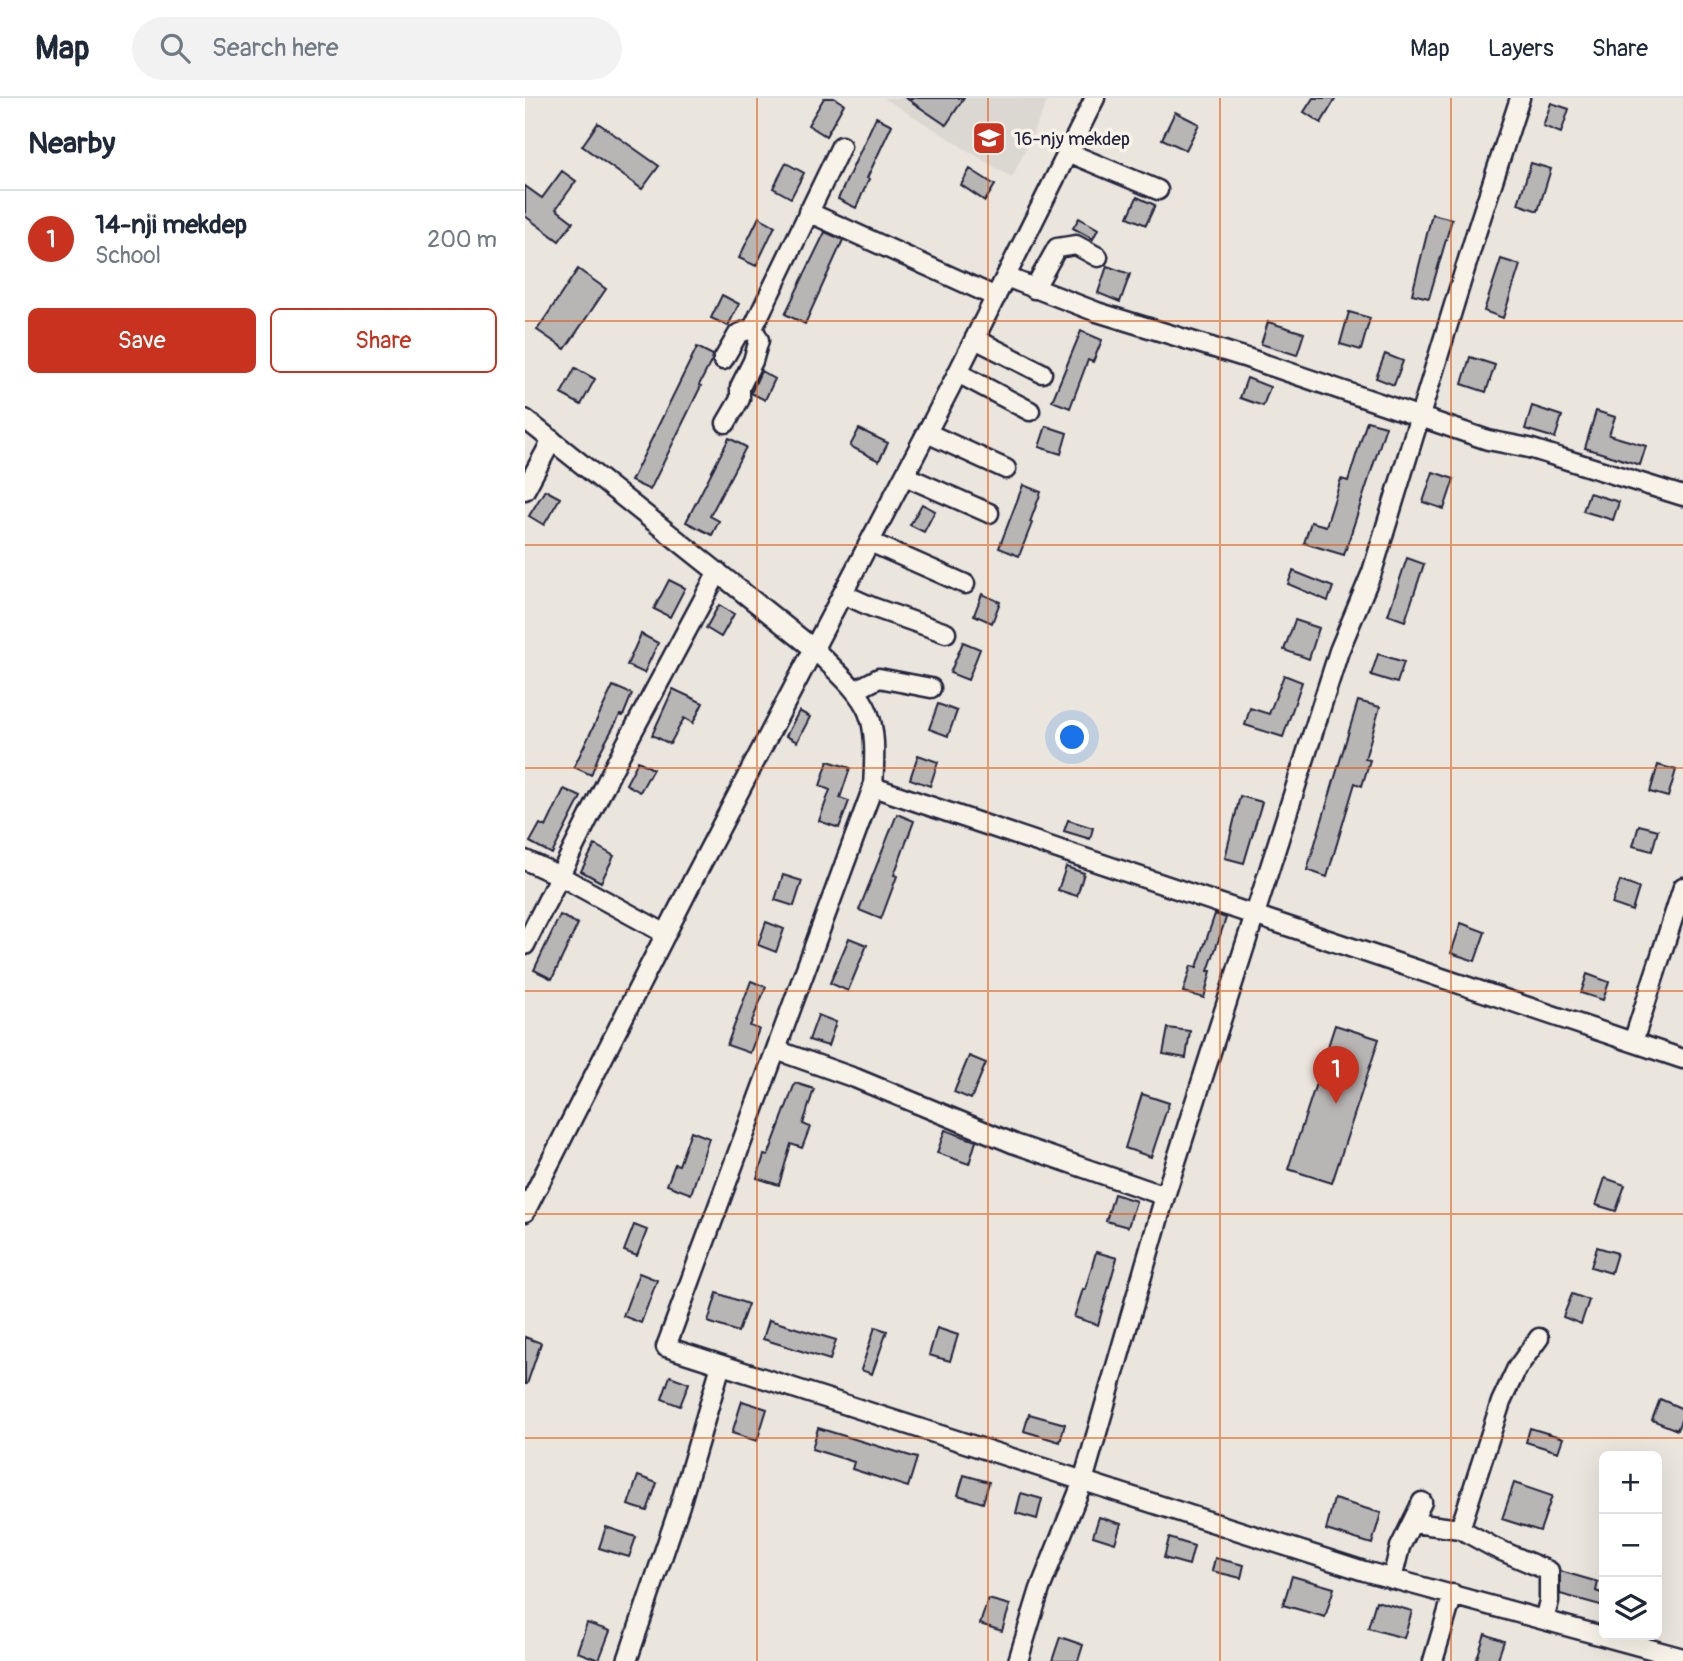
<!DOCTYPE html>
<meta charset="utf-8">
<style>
:root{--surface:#fff;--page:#f2f2f3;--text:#1f2937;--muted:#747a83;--line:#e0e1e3;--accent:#c8321e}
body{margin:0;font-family:Pangolin,sans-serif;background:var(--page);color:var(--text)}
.controls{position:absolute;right:21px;bottom:21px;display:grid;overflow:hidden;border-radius:10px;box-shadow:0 7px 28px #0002}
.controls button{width:63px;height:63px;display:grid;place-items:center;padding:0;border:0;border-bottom:2px solid var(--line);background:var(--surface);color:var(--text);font:35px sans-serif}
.you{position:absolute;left:548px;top:640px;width:24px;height:24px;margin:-18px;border:5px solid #fff;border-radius:50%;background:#1a73e8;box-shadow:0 0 0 10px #1a73e833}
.badge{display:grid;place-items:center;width:46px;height:46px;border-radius:50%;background:var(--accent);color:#fff;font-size:23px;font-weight:700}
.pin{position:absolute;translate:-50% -58px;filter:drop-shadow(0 2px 4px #0008)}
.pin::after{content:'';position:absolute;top:37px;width:24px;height:21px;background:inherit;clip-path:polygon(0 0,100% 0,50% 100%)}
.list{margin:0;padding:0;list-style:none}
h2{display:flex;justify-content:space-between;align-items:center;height:91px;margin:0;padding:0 28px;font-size:30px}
h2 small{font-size:23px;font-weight:400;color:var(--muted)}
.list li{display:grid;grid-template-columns:46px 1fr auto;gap:21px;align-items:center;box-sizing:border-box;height:98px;padding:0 28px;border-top:2px solid var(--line)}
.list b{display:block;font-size:26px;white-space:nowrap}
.list p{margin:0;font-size:23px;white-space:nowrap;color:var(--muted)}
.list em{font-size:23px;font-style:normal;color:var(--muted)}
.actions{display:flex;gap:14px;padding:21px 28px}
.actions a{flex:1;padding:16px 0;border:2px solid var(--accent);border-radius:10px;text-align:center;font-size:24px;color:var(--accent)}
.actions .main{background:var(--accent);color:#fff}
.icon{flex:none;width:38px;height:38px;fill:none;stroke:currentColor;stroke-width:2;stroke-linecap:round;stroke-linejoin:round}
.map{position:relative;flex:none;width:1158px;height:1563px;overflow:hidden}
header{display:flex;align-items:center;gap:42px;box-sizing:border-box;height:98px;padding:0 35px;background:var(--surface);border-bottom:2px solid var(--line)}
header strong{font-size:33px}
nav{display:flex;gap:38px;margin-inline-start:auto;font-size:24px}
.search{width:490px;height:63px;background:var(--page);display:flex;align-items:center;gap:18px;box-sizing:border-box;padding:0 24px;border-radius:38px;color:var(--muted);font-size:26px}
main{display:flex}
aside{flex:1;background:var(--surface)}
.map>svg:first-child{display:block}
.built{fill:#dbd8d2}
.building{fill:#b8b6b5;stroke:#22223b;stroke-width:2}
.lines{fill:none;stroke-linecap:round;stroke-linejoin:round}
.minor-casing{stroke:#22223b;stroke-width:23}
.minor{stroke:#f7f3e8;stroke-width:18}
.grid{fill:none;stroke:#de560e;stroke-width:2;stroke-opacity:0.55}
.labels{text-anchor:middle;stroke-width:7;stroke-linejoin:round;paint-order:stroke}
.poi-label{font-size:19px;fill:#22223b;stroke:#f7f3e8;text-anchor:start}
</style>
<header>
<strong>Map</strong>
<div class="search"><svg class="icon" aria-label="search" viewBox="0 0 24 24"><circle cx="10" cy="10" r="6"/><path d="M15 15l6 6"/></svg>Search here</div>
<nav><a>Map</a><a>Layers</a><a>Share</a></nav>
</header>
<main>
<aside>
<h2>Nearby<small></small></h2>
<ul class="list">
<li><span class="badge">1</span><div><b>14-nji mekdep</b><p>School</p></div><em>200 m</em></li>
</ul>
<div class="actions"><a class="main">Save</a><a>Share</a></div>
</aside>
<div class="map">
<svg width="1158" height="1563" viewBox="0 0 1158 1563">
<rect width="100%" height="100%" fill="#eae6de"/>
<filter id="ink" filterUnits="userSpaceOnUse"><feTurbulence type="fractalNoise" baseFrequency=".0143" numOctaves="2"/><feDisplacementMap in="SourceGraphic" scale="14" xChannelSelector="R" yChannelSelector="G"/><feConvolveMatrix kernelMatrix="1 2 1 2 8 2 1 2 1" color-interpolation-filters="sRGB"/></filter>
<g filter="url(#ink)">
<path class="built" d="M359,0h165l-37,80z"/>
<path class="building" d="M299,0h10l10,6 -18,32 -18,-11z
M381,0h58l-18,27z
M788,0h23l-15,25 -17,-11z
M1026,5l18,6 -8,24 -18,-7z
M650,14l24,12 -13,26 -24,-11z
M351,19l16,8 -25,53 2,1 -13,29 -18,-9z
M73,25l61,43 -17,23 -60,-43z
M261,65l18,10 -13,25 -18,-10z
M1006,65l20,6 -13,42 -20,-7z
M445,71l25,16 -10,16 -24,-16z
M37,73l14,10 -20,28 17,13 -14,19 -34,-25v-30l17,12z
M612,99l18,8 -9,20 -18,-8z
M907,116l20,5 -23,79 -17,-4z
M234,119l16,9 -19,40 -17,-8z
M554,120l19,11 -5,10 -20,-11z
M300,134l18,8 -38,84 -20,-10z
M976,161l19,6 -17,53 -19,-7z
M582,168l23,8 -10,28 -22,-9z
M53,171l28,20 -41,60 -28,-19z
M197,197l17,9 -11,22 -17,-8z
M824,214l21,6 -9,32 -21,-6z
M743,224l36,11 -7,22 -36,-11z
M556,233l21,9 -9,22 -5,-2 -18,48 -18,-7z
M172,249l16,8 -1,5 -13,25 2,1 -51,104 -19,-9z
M860,256l18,7 -9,24 -18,-7z
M945,259l25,8 -9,27 -24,-8z
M50,270l20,11 -14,26 -20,-11z
M236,273l14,8 -10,21 -14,-7z
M722,280l23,9 -7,19 -23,-8z
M1007,308l30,10 -7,22 -30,-9z
M1071,313l19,6 -6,18 37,11 -6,19 -55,-17z
M842,323l19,5 -42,129 -40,-12 7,-21 15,4 15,-47 7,2z
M521,328l21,7 -6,21 -22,-7z
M334,331l29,14 -9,18 -29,-15z
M204,340l17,9 -36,69 9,5 -7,14 -26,-13z
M908,374l21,7 -10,30 -21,-7z
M498,387l18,7 -11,30 2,1 -13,33 -20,-8z
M20,392l15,8 -16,27 -15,-9z
M1064,395l30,9 -6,18 -30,-9z
M397,406l13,7 -11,21 -14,-7z
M882,460l17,6 -19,57 -17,-6z
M768,473l40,16 -5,14 -40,-17z
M144,482l16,8 -15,29 -16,-8z
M457,496l18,8 -8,21 -18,-8z
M194,507l15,9 -13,23 -15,-9z
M770,522l24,8 -10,31 -25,-9z
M116,536l17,9 -14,30 -17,-8z
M438,544l17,7 -12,31 -18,-7z
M853,556l26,8 -7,21 -26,-8z
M759,577l18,7 -19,55 -38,-12 5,-17 19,6z
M88,588l19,8 -9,22 -3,-1 -20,37 -9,23 -17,-8z
M148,591l30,14 -10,20 -9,-5 -14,26 -18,-9z
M833,603l22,6 -15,52 5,1 -8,26 -7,-3 -28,94 -20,-7z
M413,606l19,7 -9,25 -19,-7z
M274,613l11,6 -13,25 -11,-6z
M393,657l20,7 -8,24 -20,-7z
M113,663l15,8 -13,23 -14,-8z
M303,663l22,7 -10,30 9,3 -10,27 -20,-7 11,-31 -10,-4z
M1133,667l18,5 -8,27 -18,-5z
M39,691l17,8 -29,57 -22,-12 10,-18 6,3z
M715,698l22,6 -18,61 -19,-5z
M372,716l17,7 -20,54 3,1 -16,43 -22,-9z
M543,722l25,8 -3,11 -26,-8z
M1114,727l19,5 -6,21 -19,-5z
M70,747l19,11 -13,26 -20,-11z
M541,769l18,6 -7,23 -19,-6z
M258,777l19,6 -8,25 -19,-6z
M1095,783l19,7 -7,23 -20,-7z
M690,816l11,4 -18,53h3l-7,27 -21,-6 8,-26 6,1z
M35,817l18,9 -26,55 -18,-9z
M241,824l18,7 -8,23 -18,-7z
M936,825l24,9 -10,29 -24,-8z
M324,840l18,7 -19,46 -18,-8z
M1062,876l22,8 -6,18 -22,-7z
M226,883l15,6 -16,39 9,3 -9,24 -23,-8z
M293,917l18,7 -8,24 -19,-6z
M810,927l44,14 -47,144 -44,-14z
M643,930l22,3 -4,27 -23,-4z
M444,958l17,7 -15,36 -17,-7z
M270,985l19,6 -11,35 7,3 -8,21 -11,-4 -12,41 -22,-7 7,-23 4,1z
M617,996l27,9 -18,54 -26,-9z
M420,1032l31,11 -7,23 -32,-11z
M166,1033l18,7 -18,56 -24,-9 8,-21 4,1z
M1080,1080l20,7 -9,26 -20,-6z
M589,1096l22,7 -8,26 -22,-6z
M109,1127l13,5 -10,26 -13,-5z
M1072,1149l20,6 -6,20 -20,-6z
M571,1154l21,6 -19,67 -24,-8 9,-28 2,1z
M114,1175l18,7 -16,43 -18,-7z
M192,1195l31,11 -10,28 -30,-10z
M1047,1196l17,6 -8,24 -18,-7z
M244,1222l67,20 -6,20 -67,-21z
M350,1229l12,4 -15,43 -11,-4z
M412,1230l21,7 -8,26 -21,-6z
M0,1239l16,6 -14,41h-2z
M145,1278l19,7 -9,23 -18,-7z
M1135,1301l23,10v7l-6,14 -25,-10z
M217,1303l25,8 -10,32 -25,-8z
M504,1316l36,10 -5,18 -36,-11z
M293,1330l99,30 -9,29 -56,-18 2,-7 -42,-13z
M1005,1330l33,10 -5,14 -32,-10z
M439,1377l25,7 -6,21 -25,-8z
M113,1378l19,7 -10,28 -19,-6z
M989,1385l38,13 -12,35 -38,-12z
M496,1395l21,6 -5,20 -21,-6z
M809,1401l47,14 -9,31 -46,-14z
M574,1419l22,7 -6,19 -22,-7z
M81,1429l30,10 -7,20 -30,-9z
M644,1440l25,8 -5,19 -25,-7z
M690,1460l29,7 -3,13 -29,-7z
M1035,1473l38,11 -2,9 8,3v12l-44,-12z
M767,1478l42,12 -9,29 -42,-12z
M463,1501l22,6 -8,26 -22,-7z
M851,1503l36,10 -8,27 -36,-10z
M62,1525l23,8 -11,29 -22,-8z
M960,1536l19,7 -7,20h-21z
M535,1539l23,8 -5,16h-26z"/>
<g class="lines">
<g class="minor-casing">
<path id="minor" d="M542,54l91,38
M283,114l188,85
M481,179l91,35 150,46 241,82 41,8 154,48
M509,191l23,-41 19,-3 22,12
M450,241l67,34
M198,262l15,-26 15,-6 88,-182
M433,275l72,38
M0,321l289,230c56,55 64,57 59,138l-207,560 698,224 319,87
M201,325l14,-24v-12l13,-26 6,-21 -6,-12
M402,335l79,36
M380,378l84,37
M0,392l27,-50
M345,444l95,42
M318,496l29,13 74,26
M331,592l23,-12 52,10
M348,689l810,272
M0,762l35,16 106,58
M0,847l94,-188 99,-185
M1108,944l50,-155
M251,952l79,28 160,66 150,52
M0,1114l169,-334 255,-488 146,-292
M888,1425l47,6 41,-127 16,-34 22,-30
M935,1431l35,19 54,23v30l-5,19
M867,1481l8,-32 22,-45
M102,1563l53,-156 41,-140
M493,1563l22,-72 43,-108 82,-285 174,-545 33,-79 105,-342 43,-132
M908,1563l20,-67"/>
</g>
<use href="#minor" class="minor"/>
</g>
</g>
<path class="grid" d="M232,0v1563M463,0v1563M695,0v1563M926,0v1563M0,223h1158M0,447h1158M0,670h1158M0,893h1158M0,1116h1158M0,1340h1158"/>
<defs>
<g id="school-square" transform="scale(1.75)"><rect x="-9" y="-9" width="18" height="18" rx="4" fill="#c8321e" stroke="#f7f3e8"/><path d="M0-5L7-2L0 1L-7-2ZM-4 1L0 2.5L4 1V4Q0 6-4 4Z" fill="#fff"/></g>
</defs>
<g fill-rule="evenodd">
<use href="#school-square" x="464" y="40"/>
</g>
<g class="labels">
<g class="poi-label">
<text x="489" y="47">16-njy mekdep</text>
</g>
</g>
</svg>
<div class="controls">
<button>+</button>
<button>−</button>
<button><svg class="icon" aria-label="layers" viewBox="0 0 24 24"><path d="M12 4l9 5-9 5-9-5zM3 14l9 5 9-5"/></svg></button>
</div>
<div class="you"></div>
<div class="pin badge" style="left:811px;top:1006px">1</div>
</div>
</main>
